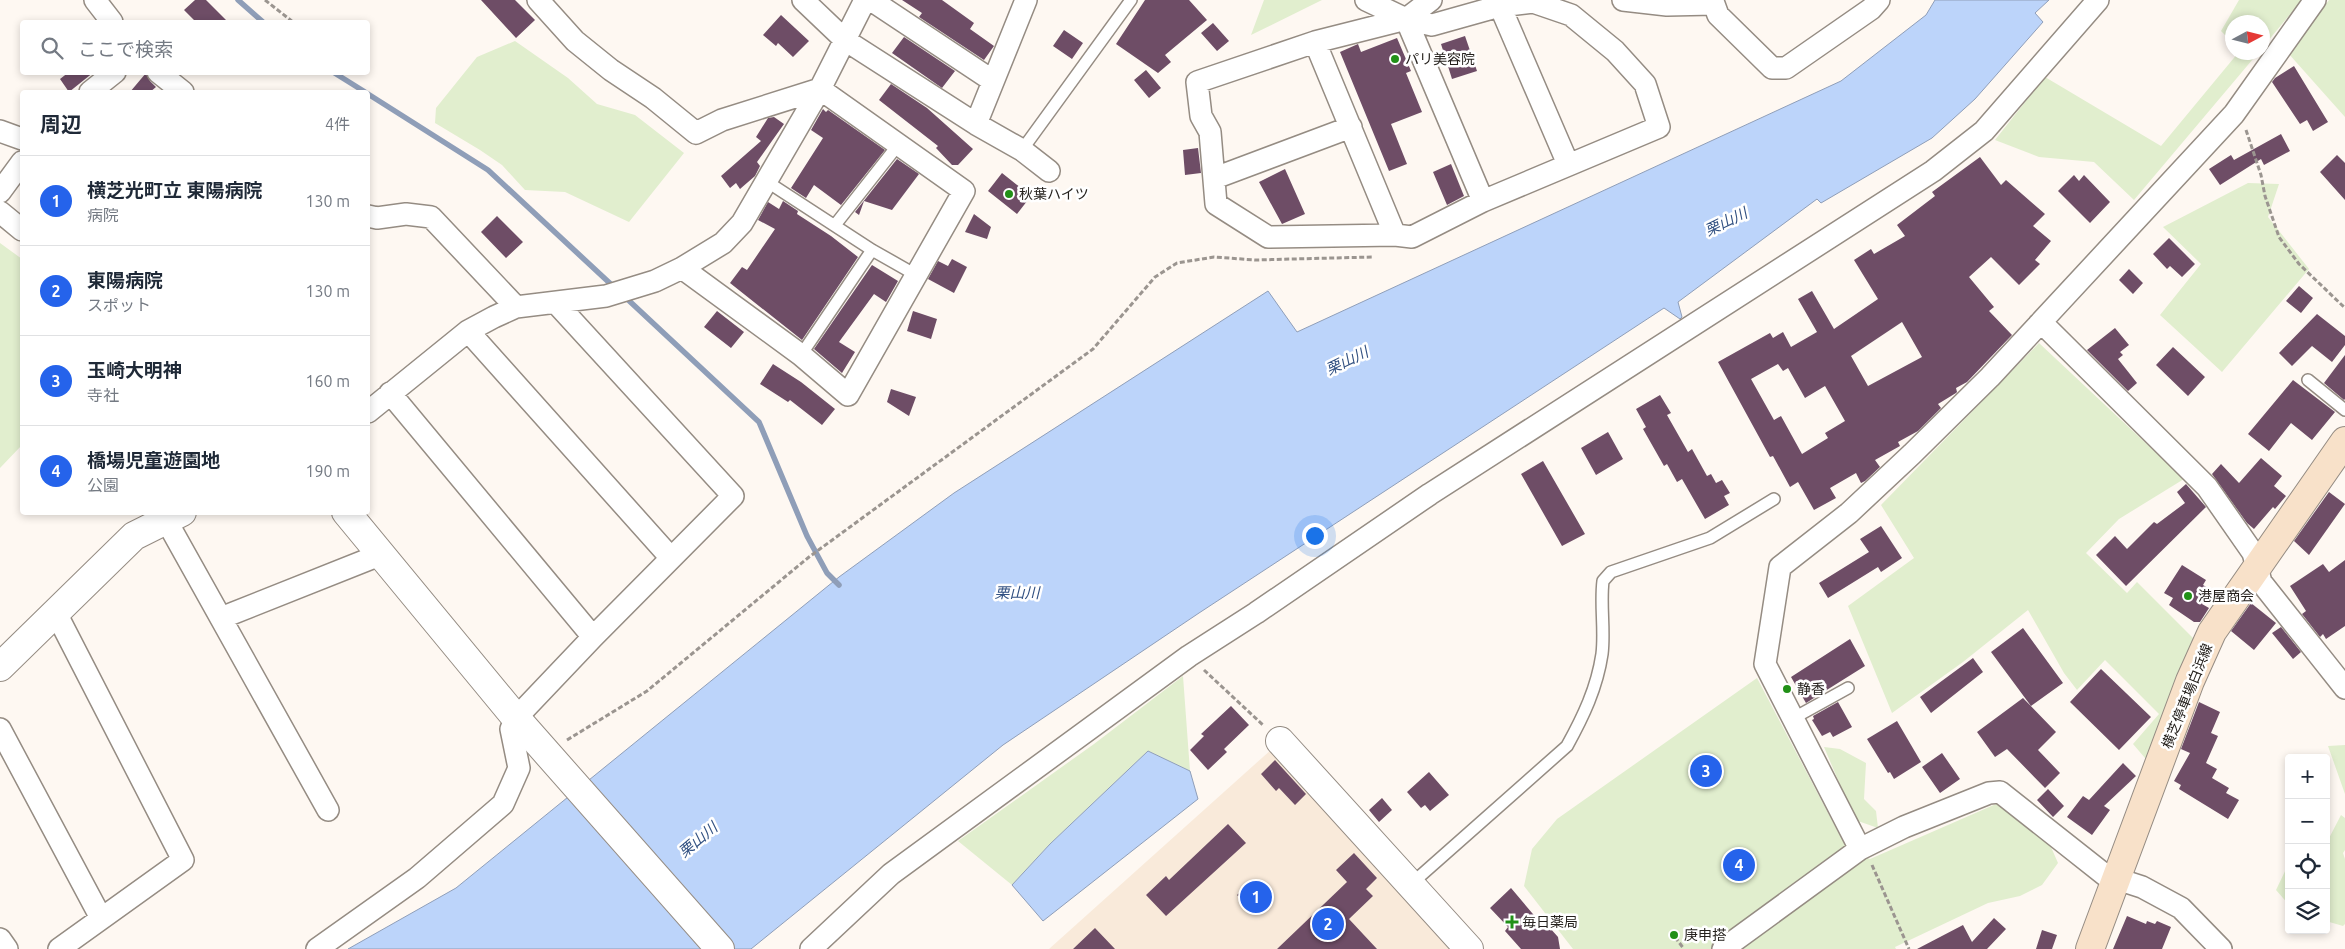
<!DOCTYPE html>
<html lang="ja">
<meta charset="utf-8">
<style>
:root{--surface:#fff;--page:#f6f6f7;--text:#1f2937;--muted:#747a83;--line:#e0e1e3;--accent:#2563eb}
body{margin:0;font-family:Ubuntu,"Noto Sans JP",sans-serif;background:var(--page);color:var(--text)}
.controls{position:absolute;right:15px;bottom:15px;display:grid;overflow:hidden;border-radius:5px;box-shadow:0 2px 8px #0003}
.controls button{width:45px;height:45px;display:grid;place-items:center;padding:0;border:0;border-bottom:1px solid var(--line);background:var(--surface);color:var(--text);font:25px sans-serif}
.compass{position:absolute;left:2225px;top:15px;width:45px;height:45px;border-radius:50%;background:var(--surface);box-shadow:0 2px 8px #0003;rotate:83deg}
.you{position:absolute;left:1314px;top:535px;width:18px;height:18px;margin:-12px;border:4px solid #fff;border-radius:50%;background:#1a73e8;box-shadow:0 0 0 8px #1a73e833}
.badge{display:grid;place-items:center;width:32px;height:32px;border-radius:50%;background:var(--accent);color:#fff;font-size:16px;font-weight:700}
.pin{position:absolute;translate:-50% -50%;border:2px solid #fff;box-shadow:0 1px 5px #0006}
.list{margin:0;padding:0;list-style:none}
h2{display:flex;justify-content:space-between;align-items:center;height:65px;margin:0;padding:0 20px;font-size:21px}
h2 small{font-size:16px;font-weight:400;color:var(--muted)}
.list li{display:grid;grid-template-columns:32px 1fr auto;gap:15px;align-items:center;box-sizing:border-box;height:90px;padding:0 20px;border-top:1px solid var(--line)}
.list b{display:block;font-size:19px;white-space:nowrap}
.list p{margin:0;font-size:16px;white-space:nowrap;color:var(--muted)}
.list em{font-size:16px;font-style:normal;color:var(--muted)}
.icon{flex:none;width:28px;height:28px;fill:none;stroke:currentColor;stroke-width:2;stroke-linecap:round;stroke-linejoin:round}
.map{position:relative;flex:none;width:2345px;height:949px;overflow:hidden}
.search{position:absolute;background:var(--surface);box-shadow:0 2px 8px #0003;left:20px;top:20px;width:350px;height:55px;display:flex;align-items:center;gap:12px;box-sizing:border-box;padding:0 18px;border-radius:5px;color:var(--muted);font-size:19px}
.panel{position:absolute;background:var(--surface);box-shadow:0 2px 8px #0003;left:20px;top:90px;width:350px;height:425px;border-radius:5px}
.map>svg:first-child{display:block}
.built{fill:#f9eada}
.green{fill:#e1eece}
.water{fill:#bcd4fa;stroke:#8f9eb8}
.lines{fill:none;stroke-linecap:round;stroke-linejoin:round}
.stream{stroke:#8f9eb8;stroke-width:5.5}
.building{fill:#6e4d66;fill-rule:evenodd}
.service-casing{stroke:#958c83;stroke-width:14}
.minor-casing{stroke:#958c83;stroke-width:24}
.tertiary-casing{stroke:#958c83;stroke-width:30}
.secondary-casing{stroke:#958c83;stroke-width:30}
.path{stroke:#9b9590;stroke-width:3;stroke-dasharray:5 2.5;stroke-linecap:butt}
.service{stroke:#fff;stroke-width:11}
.minor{stroke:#fff;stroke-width:21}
.tertiary{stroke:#fff;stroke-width:28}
.secondary{stroke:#f8e1c9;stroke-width:28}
.poi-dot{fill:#219017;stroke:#fff;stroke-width:2}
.labels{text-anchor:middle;stroke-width:5;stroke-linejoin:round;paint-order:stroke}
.poi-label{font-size:14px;fill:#25211d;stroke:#fff;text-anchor:start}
.street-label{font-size:14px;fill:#25211d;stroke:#fff}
.water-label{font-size:15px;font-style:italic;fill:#325182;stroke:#fff}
</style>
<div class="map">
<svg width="2345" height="949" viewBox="0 0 2345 949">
<rect width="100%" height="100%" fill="#fef8f2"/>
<path class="built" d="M1273,748l178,201h-402z"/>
<path class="green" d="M1264,0h58l-71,35z
M2239,0h63l-39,47 -1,-25h-30v20l-11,-11z
M2329,0h16v117l-57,-64z
M515,41l53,37 29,26 38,11 49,38 -55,69 -64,-30 -40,-2 -23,-25 -22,-15 -45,-27 1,-15 41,-51z
M2238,53h20l-124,147 -40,-38 -55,-5 -44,-17 50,-63 116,69z
M2248,183l31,1 -11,33 41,52 -87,103 -62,-57 41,-51 -38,-37z
M0,243l22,16v186l-22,23z
M2039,343l145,136 -65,40 -33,34 41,40 10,-11 63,63 -49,120 -18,-21 26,-30 -54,-54 -28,30 -13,-17 -36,-63 -65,52 -71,51 -44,-107 66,-48 -33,-53z
M1183,676l7,95 -42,-20 -98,93 -38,41 -54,-44 136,-97z
M1757,678l90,171 23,10 133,-58 44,37 11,25 -16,22 -22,11 -32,7 -93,44 1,2h-323l-49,-63 8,-37 25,-30z
M2345,745v49l-17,-48z
M1824,747l16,2 26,14 -2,36 12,12 2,17 -23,-8z
M2341,815l4,3v32l-2,3 2,6v65l-2,2 -17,-5v-77z
M2289,863v42l-13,-15z"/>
<path class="water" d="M1935,0h114l-14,13 8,9 -68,77 -43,39 -111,65 -4,-4 -139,103 4,15 -2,2 -16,-11 -465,305 -196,132 -252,204h-403l108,-61 383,-311 115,-84 314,-202 29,41 544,-251 85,-66z
M1148,751l42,20 8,28 -155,122 -31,-36 38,-41z"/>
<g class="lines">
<path class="stream" d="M238,0l25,22
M333,72l32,20
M368,94l120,76 127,118
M624,296l135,126 48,114 20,37 12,12"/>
</g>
<path class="building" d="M195,0h11l22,22h-32l-12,-12z
M481,0h34l20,20 -19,18z
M902,0h40l32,23 -4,6 24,17 -10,14 -65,-43 3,-4z
M1145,0h44l18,20 -42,35 6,7 -13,11 -42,-29z
M781,15l28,26 -16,16 -15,-14 -2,3 -13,-11z
M1213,23l16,18 -12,10 -16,-18z
M1064,30l19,13 -11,16 -19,-13z
M1465,36l12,35 -25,8 -11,-35z
M904,37l51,34 -13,17 -50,-35z
M1397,38l14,33 -5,2 16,39 -31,12 16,40 -18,7 -49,-119 18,-8 3,8z
M2294,66l34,56 -15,9 -6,-11 -7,4 -28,-42 3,-4z
M1146,70l15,18 -12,10 -15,-18z
M69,72h25l-25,20 -9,-13z
M146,73l4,8 6,6 -6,5h-20z
M891,84l36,24 46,41 -15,16h-6l-16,-17 2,-2 -59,-46z
M823,109l3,3 2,-2 57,40 -44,55 -27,-20 -8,13 -15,-10 32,-50 -12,-8z
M774,117l10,7 -27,38 3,4 -5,10 -15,13 -4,-6 -6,5 -9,-12 40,-35 -5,-4 12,-19z
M2281,134l9,17 -26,14 -3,-6 -41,26 -11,-16 22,-14 3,5z
M1198,148l3,25 -16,2 -2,-25z
M2337,155l8,8v37l-25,-28z
M1980,157l21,28 5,-5 39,34 -12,12 18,15 -16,19 5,4 -21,21 -28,-28 -22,20 25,30 -5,4 23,24 -45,47 -11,6 1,4 -1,1 -18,11 3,4 -23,23 -20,11 2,4 -25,14 5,7 -15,14 -4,2 -5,-10 -26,15 6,10 -22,12 -16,-28 -8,5 -17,-31 -3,1 -52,-95 52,-29 3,5 10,-6 8,15 26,-15 -19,-33 14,-8 22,38 44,-30 -24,-39 17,-11 3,5 31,-18 -8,-11 38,-29 -3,-4zM1902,322l20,35 -54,29 -17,-30zM1778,364l5,7 5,-3 17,30 20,-12 20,35 -20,12 3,5 -26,16 -21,-38 -7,4 -23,-41z
M897,159l22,15 -27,36 -28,-9 -5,14 -4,-3z
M1451,164l13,32 -17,9 -14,-33z
M1285,169l20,45 -23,10 -23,-42z
M1002,173l29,23 -14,18 -29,-23z
M2074,175l5,6 5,-6 26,27 -20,21 -32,-32z
M783,201l15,10 -1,3 34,22 27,21 -56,83 -72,-57 12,-16 5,3 28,-41 -17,-9 10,-18 11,7z
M974,214l17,13 -4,12 -22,-7z
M497,216l26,26 -17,16 -25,-26z
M2169,238l26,26 -13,13 -12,-11 -3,3 -14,-15z
M952,259l15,8 -13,26 -26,-14 10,-18 10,5z
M872,265l26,16 -12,21 -12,-8 -35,48 16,10 -13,21 -28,-24z
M2129,269l14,14 -10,11 -14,-14z
M2299,286l14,12 -12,15 -15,-12z
M717,311l27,21 -13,16 -27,-21z
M913,311l24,8 -6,20 -24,-8z
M2317,314l28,22v9l-13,17 -20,-16 -20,20 -13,-13z
M2115,328l14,17 -9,7 3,3 -5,4 19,24 -9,8 -41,-41z
M2173,347l32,30 -17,19 -32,-31z
M2345,355v44l-1,1 -20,-17z
M773,364l28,18 34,27 -13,16 -32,-25 -2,2 -28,-18z
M2293,380l42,32 -23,28 -21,-17 -22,28 -21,-17z
M891,389l25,8 -7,19 -22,-14z
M1660,395l11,18 -4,2 21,37 4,-3 15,27 4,-2 5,9 6,-3 8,13 -6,3 5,9 -24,14 -23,-40 -5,3 -10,-18 -3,2 -21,-37 3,-2 -10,-18z
M1608,432l15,27 -27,16 -15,-27z
M2261,458l21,18 -8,10 12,10 -11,13 -2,-2 -19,22 -7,-6 -35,-49 9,-10 18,19z
M1543,461l42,73 -23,12 -41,-72z
M2186,484l20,23 -80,79 -30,-31 19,-19 12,13 27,-27 3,2 28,-21 -8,-11z
M2329,492l16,12 -36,51 -15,-14z
M1881,526l21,32 -21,14 -3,-5 -50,31 -9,-15 50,-31 -9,-13z
M2345,560v66l-19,13 -3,-5 -3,3 -18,-23 4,-3 -16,-25 33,-22 6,8z
M2182,565l24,15 -3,5 8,5 -9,14 7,4 -9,14h-6l-25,-17 4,-7 -9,-5z
M2251,603l25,20 -22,27 -23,-19z
M2281,627l20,25 -8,7 -21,-26z
M2023,628l40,55 -32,23 -40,-54z
M1850,639l15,27 -59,37 -15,-26z
M1973,658l10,14 -52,41 -11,-16z
M2101,669l50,48 -32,33 -49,-48z
M2023,698l33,34 -18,18 22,23 -15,15 -38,-39 -12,8 -18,-25z
M1838,702l14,25 -19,10 -3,-5 -8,4 -10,-16 2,-1 -1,-3z
M2199,702l21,10 -9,21 7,3 -12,27 11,6 -5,9 17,10 -3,5 13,7 -11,19 -49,-30 2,-4 -7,-4 16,-28 -9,-4z
M1231,706l18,19 -25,24 3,3 -19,18 -18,-20 14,-14 -3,-2z
M1897,721l24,41 -27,17 -4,-7 -2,1 -21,-34z
M1942,753l18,26 -20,14 -18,-26z
M1275,760l31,34 -11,11 -16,-17 -3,3 -15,-17z
M2123,763l13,13 -32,30 6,4 -18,25 -25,-18 16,-21 6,4z
M1429,772l20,23 -19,16 -5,-6 -4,3 -14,-16z
M2048,789l16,17 -11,11 -16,-17z
M1382,798l10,12 -13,12 -10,-12z
M1228,824l18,19 -80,73 -20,-21 20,-19 3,4z
M1354,853l23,25 -11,11 7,7 -24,23 28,30h-100l70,-67 -11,-12z
M1253,881l10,11 -15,14 -11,-11z
M1511,888l27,32 3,-2 17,19 2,12h-39l-16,-18 3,-4 -18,-19z
M2127,916l19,8 1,-3 8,3 2,-3 14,6 -9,22h-49z
M1994,918l12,11 -19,20h-70l46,-24 9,17z
M1095,928l20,21h-42z
M2042,930l15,5 -5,14h-16z"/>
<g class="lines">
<g class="service-casing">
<path id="service" d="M1022,150l109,-150
M766,181l106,69 44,25
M835,225l63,-80
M801,355l71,-105
M2308,380l37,30
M1792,719l56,-31
M1410,885l157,-139c16,-29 30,-58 35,-92 3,-24 -2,-49 1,-73l8,-9 99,-34 64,-39"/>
</g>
<g class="minor-casing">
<path id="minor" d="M95,0l17,22
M538,0l37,41 36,29 42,28 43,35 26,-13 98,-31 144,102 -116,204 -47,-40 -119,-87
M803,0l42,40 131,84
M871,0l122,81
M1026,0l-50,124 46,26 27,21
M1366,0l40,19 77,182
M1623,0l44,5 2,-5
M1533,2l38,13 44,36 30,33 14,43 -176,74 -71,36 -17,-2 -127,2 -52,-33 -6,-72 -9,-16 -4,-34 118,-40 91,-23 26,6 68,-19z
M1667,5l47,-1 4,11 54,53h14l85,-59 8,-9
M1500,6l68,158
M1406,19l25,-19
M1315,42l80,193
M158,72l25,20
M90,92l25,-20
M0,131l22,8
M1215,178l136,-51
M0,192l22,-30
M0,212l22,18
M368,216l9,2 29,-4 25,3 85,90
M2039,324l5,1 163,162 46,66 8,29 84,106
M468,331l203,227
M390,393l203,244
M368,412l100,-81 26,-14 22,-10 90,-11 49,-15 27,-13 41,-25 19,-20 78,-134 45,-89
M166,520l162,290
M56,613l127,247 -124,89
M221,618l161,-64
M0,729l101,189
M1860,849l-95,-185 15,-97 69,-54 63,-59 78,-77 244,-263 81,-114
M0,939l7,10
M317,949l100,-71 86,-74 16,-36 -8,-39 5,-11 77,-81 140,-141 -177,-193
M811,949l80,-75 298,-218 67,-43 174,-119 503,-323 51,-40 114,-131
M1723,949l137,-100 44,-22 85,-34 11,-1 105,83 37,12 39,21 40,41"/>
</g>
<g class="tertiary-casing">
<path id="tertiary" d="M346,512l170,206 204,231
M0,667l134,-131 48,-24
M1280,741l189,208"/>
</g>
<g class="secondary-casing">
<path id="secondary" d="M2090,949l100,-268 22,-49 133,-191"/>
</g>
<path class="path" d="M265,0l28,22
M2246,130l15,45 4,21 14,41 20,27 46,44
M1204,670l59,55
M567,740l80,-49 162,-134 284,-208 62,-72 22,-14 37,-6 41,3 117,-3
M1872,865l37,84
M1675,937l9,12"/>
<use href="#service" class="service"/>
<use href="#minor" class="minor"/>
<use href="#tertiary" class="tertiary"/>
<use href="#secondary" class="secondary"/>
</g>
<g class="poi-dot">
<circle cx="1395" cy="59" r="5"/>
<circle cx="1009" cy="194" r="5"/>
<circle cx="2188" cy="596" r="5"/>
<circle cx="1787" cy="689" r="5"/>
<path d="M1509.5 914.5h5v5h5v5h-5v5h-5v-5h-5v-5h5z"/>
<circle cx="1674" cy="935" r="5"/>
</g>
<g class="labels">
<g class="poi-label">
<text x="1405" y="64">パリ美容院</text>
<text x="1019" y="199">秋葉ハイツ</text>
<text x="2198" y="601">港屋商会</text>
<text x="1797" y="694">静香</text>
<text x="1522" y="927">毎日薬局</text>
<text x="1684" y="940">庚申搭</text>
</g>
<g class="street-label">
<text transform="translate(2187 696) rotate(-68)" y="5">横芝停車場白浜線</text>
</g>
<g class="water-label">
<text transform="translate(1726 222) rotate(-26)" y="5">栗山川</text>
<text transform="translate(1347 361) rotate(-26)" y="5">栗山川</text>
<text x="1017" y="598">栗山川</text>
<text transform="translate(698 840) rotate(-40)" y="5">栗山川</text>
</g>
</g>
</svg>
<div class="controls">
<button>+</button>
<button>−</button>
<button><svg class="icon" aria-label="locate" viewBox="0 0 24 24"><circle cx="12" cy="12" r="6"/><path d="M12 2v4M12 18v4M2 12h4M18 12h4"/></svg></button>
<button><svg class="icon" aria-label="layers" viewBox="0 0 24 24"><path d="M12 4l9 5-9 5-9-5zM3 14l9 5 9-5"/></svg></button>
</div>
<svg class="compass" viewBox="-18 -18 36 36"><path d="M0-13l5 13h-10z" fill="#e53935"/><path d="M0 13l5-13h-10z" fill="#747a83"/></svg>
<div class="you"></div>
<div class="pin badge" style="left:1256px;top:897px">1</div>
<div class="pin badge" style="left:1328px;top:924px">2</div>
<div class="pin badge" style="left:1706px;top:771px">3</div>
<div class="pin badge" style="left:1739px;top:865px">4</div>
<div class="search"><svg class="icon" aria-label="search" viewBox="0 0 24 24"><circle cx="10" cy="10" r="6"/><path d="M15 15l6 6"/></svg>ここで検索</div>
<section class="panel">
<h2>周辺<small>4件</small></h2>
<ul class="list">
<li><span class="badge">1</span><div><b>横芝光町立 東陽病院</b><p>病院</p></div><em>130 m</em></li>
<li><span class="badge">2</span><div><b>東陽病院</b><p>スポット</p></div><em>130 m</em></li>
<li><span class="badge">3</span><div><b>玉崎大明神</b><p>寺社</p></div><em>160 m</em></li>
<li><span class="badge">4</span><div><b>橋場児童遊園地</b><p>公園</p></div><em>190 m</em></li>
</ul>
</section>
</div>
